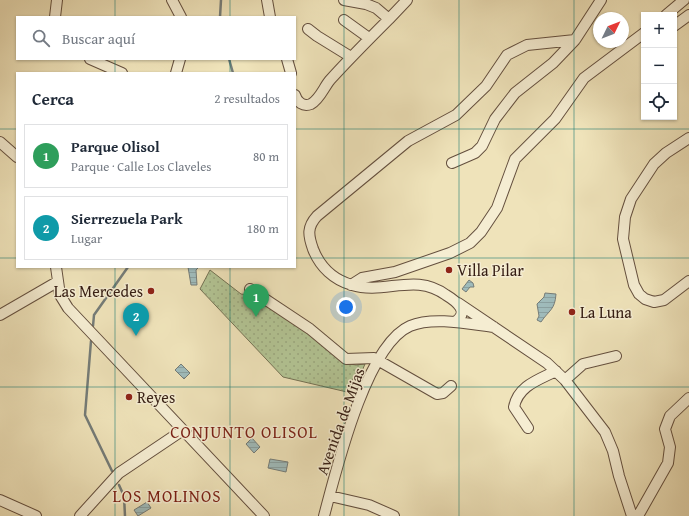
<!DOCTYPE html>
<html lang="es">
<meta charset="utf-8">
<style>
:root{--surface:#fff;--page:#f2f2f3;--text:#1f2937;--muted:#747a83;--line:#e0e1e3;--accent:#0b8043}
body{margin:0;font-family:"Gentium Book Plus",serif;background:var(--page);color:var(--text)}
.controls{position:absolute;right:12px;top:12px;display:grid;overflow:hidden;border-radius:0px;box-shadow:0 1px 3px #0004}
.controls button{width:36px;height:36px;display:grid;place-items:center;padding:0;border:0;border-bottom:1px solid var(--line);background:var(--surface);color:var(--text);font:20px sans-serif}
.compass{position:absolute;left:593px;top:12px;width:36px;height:36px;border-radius:50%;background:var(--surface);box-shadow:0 1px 3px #0004;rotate:47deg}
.you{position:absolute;left:346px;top:307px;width:14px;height:14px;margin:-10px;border:3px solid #fff;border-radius:50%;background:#1a73e8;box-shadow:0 0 0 6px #1a73e833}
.badge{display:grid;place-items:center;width:26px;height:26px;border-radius:50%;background:var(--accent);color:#fff;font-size:13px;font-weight:700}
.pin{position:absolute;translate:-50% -33px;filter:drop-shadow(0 1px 2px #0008)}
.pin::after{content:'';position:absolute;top:21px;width:14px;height:12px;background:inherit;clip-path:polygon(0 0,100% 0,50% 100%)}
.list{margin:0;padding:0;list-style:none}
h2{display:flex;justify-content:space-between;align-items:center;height:52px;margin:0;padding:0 16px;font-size:17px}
h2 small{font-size:13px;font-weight:400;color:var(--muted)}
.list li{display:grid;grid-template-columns:26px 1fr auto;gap:12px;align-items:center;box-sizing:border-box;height:64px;margin:0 8px 8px;padding:0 8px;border:1px solid var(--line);border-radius:0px}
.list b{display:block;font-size:15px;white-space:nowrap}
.list p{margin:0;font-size:13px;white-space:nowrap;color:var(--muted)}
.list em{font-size:13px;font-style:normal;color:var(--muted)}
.icon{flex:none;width:22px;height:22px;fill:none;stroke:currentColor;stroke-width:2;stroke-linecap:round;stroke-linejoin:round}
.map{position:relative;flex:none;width:689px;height:516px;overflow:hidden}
.search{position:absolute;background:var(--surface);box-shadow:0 1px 3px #0004;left:16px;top:16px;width:280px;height:44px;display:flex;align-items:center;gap:10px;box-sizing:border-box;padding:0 14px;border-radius:0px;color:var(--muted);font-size:15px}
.panel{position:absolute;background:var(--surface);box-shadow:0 1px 3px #0004;left:16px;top:72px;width:280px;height:196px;border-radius:0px}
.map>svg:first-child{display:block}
.park{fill:url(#park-dots);stroke:#747254}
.water{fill:url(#water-rules);stroke:#757c78}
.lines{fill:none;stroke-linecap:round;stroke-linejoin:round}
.stream{stroke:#757c78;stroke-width:2.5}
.minor-casing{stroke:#644f3e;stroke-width:12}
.minor{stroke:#f5edd2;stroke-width:10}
.grid{fill:none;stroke:#0f766e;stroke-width:1;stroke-opacity:0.55}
.poi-dot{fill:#8f2418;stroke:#f5edd2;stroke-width:1.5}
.labels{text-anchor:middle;stroke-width:3;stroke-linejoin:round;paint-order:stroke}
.poi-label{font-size:16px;fill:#361e14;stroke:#f5edd2;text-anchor:start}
.street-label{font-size:16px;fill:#361e14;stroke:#f5edd2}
.neighbourhood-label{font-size:17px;letter-spacing:1px;fill:#7a1f14;stroke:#f5edd2}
</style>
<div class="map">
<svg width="689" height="516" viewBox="0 0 689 516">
<defs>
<pattern id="park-dots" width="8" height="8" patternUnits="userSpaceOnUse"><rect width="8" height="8" fill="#b3c595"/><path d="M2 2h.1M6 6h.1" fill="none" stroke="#9ba980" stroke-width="1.8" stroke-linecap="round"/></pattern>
<pattern id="water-rules" width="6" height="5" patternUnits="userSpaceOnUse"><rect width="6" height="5" fill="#9fbbbb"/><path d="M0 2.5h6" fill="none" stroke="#8aa0a0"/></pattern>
</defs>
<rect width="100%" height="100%" fill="#efe3ba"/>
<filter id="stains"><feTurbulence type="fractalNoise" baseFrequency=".005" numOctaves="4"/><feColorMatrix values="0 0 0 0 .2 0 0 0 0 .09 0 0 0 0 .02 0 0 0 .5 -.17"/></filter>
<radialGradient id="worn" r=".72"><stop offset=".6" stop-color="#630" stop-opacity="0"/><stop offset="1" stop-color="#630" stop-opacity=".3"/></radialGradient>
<path class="park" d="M210,270l31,24 14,2 69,49 20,18 12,2 9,-1 -3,7 -5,-1 -10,22 -64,-15 -83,-88z"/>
<path class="water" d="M188,267h11l-3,3 1,15h-6z
M469,280l4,3 1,4h-4l-4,5 -4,-3z
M545,293l11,1c-1,16 -7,16 -15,28l-4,-2 2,-4 -2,-12 7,-7z
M181,364l9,9 -6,6 -9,-9z
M252,438l8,9 -6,6 -8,-9z
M270,459l18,3 -2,10 -18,-4z
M147,502l4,6 -13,8 -4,-6z"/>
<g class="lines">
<path class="stream" d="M220,17l1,-17
M229,59l4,14
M93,326l1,-11 34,-48
M91,341l-6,74 27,56
M119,485l5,11 1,20"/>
<g class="minor-casing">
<path id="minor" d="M172,0l9,17
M267,0l3,17
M344,0l22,4 10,4 13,11 18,-19
M666,15l18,-15
M55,17l2,-17
M344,20l25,18
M674,26l15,-11
M308,29l9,7 34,21
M90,59l32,14
M287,59l4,14
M176,73l4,-14
M295,95c2,7 8,12 16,9 9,-5 13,-17 19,-24 19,-21 39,-41 59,-61
M689,138l-23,15 -12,11 -23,35 -6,18 -2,22 11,46 5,9 6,5 9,3 10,-2 25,-19
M0,142l17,15
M452,163l23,-10 7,-7 13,-27 20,-26 38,-30 22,-23
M56,267l4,28 8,13 196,208
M351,285l11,-7 33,-6 55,-19 20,-10 11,-11 16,-24 18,-49 40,-40 29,-41 60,-45
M250,289l60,40 36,30 28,-1 63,36 6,-1 8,-7
M458,303l89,60 18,17 40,52 8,19 6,25 13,40
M0,315l57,-33
M455,322c6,-4 9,-9 5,-15 -3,-5 -9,-9 -14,-12 -31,-23 -61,0 -94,-10 -18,-5 -32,-18 -39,-36 -5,-14 -6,-22 4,-33l91,-75 48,-26 30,-29 21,-31 20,-10 48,-5 26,-40
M565,380l18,-16 33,-8
M528,428l-14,-21c4,-21 24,-27 42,-36
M330,496l39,9 25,11
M0,500l36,16
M80,516l39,-43 64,-43
M324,516c12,-45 42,-171 86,-190 23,-10 60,-2 84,1
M638,516l30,-53 2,-16 -5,-18 5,-13 19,-18"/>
</g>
<use href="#minor" class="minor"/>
</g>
<path class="grid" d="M115,0v17M230,0v17M344,0v516M459,0v516M574,0v516M115,59v14M230,59v14M0,129h17M295,129h394M0,258h17M295,258h394M115,267v249M230,267v249M0,387h689"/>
<g class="poi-dot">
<circle cx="449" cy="270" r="4"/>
<circle cx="151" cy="291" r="4"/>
<circle cx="572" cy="312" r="4"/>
<circle cx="129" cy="397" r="4"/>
</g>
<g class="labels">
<g class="poi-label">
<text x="457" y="276">Villa Pilar</text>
<text x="143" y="297" text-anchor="end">Las Mercedes</text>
<text x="580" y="318">La Luna</text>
<text x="137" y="403">Reyes</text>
</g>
<g class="street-label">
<text transform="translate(340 421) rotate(-70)" y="6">Avenida de Mijas</text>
</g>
<g class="neighbourhood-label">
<text x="244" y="438">CONJUNTO OLISOL</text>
<text x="167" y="502">LOS MOLINOS</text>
</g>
</g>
<rect width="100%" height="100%" filter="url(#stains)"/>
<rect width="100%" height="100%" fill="url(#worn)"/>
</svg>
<div class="controls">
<button>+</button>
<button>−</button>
<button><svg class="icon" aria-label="locate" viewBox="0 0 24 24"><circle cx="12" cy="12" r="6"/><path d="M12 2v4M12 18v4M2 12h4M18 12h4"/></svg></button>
</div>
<svg class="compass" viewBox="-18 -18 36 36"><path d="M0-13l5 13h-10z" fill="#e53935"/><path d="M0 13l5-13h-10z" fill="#747a83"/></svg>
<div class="you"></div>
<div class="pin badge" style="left:256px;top:317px;background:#2e9e5b">1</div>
<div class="pin badge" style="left:136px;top:336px;background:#0f9aa8">2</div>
<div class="search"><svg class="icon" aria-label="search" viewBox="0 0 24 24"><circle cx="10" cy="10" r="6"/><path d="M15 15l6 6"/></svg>Buscar aquí</div>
<section class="panel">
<h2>Cerca<small>2 resultados</small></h2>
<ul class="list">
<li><span class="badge" style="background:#2e9e5b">1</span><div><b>Parque Olisol</b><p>Parque · Calle Los Claveles</p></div><em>80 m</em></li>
<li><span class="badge" style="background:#0f9aa8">2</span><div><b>Sierrezuela Park</b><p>Lugar</p></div><em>180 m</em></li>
</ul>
</section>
</div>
